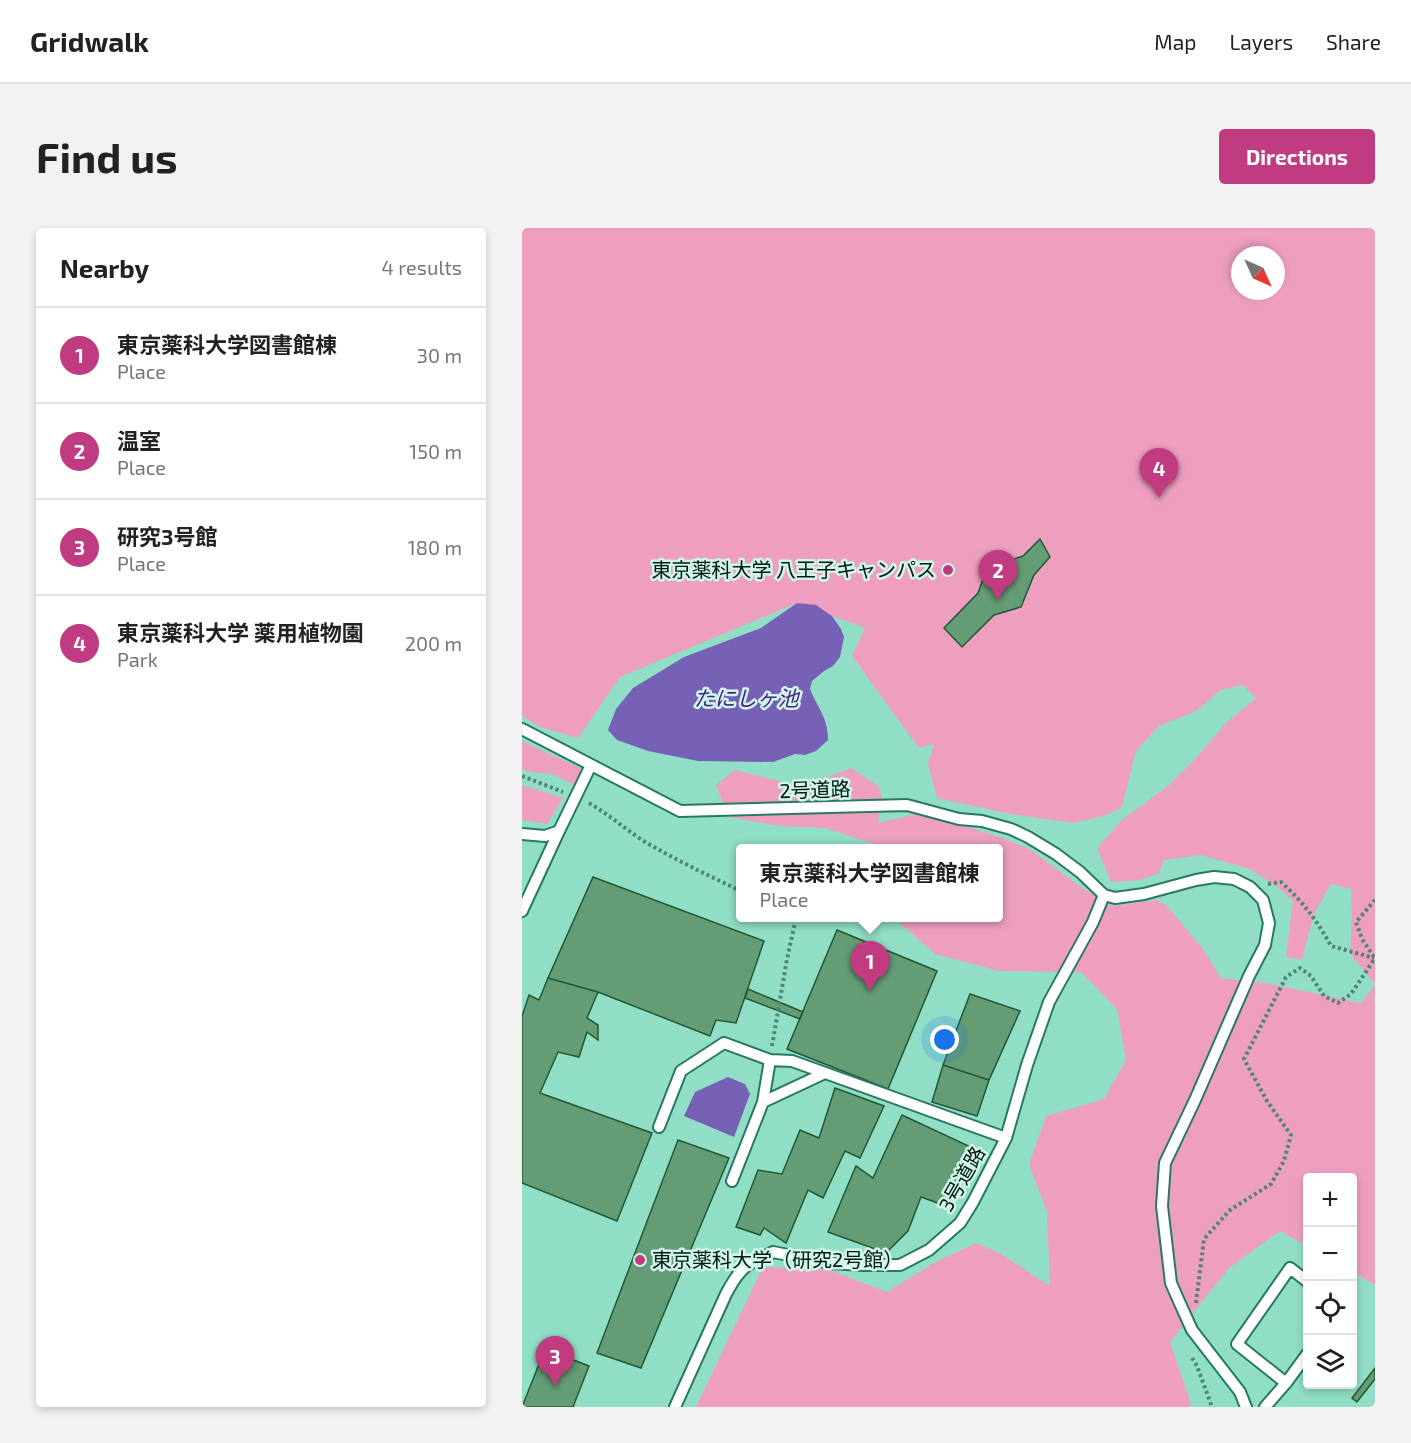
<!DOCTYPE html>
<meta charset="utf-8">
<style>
:root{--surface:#fff;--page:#f2f2f2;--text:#222;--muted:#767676;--line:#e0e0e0;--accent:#c03b7f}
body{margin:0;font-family:"Exo 2","Noto Sans JP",sans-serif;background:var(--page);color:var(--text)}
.controls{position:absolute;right:18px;bottom:18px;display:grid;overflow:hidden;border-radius:6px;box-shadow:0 3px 9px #0003}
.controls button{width:54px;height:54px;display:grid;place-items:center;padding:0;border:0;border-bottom:2px solid var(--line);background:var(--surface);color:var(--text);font:30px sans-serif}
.compass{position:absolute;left:709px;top:18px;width:54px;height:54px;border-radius:50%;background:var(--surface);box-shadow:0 3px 9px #0003;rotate:135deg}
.you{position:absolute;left:423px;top:812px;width:21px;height:21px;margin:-15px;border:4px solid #fff;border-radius:50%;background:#1a73e8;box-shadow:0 0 0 9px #1a73e833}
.badge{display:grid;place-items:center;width:39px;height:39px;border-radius:50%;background:var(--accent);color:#fff;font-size:20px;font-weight:700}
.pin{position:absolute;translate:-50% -50px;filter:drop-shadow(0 2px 3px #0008)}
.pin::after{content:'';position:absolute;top:32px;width:21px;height:18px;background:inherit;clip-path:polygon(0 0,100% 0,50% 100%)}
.popup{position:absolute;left:214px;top:616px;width:267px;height:78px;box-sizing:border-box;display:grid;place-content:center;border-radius:6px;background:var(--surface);filter:drop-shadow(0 2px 4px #0005);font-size:20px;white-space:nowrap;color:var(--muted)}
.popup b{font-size:22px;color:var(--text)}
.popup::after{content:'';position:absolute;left:50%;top:100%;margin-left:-12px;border:12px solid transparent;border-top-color:var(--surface)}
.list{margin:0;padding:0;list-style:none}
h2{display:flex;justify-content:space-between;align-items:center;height:78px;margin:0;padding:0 24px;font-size:26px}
h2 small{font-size:20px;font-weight:400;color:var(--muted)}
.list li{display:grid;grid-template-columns:39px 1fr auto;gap:18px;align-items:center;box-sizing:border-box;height:96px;padding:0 24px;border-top:2px solid var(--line)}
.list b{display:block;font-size:22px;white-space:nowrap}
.list p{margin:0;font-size:20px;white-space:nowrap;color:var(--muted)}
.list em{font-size:20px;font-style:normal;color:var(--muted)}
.icon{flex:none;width:33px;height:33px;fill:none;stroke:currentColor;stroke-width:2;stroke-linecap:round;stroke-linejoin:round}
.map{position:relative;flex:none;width:853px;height:1179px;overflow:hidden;border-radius:6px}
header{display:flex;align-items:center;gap:36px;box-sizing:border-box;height:84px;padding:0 30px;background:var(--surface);border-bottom:2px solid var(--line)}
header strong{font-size:28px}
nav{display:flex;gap:33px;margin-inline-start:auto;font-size:21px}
.intro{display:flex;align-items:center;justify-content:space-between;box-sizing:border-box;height:144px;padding:0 36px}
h1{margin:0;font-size:42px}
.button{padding:15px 27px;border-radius:6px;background:var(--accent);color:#fff;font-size:21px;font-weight:700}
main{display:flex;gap:36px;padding:0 36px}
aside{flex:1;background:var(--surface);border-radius:6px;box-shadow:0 3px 9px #0003}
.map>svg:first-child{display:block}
.green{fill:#ee9fc0;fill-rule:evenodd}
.water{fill:#7661b6}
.building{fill:#649c75;stroke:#215935;stroke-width:1.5}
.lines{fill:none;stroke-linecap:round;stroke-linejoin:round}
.lane-casing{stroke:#287964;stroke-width:14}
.path{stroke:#508575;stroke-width:4;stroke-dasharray:3 3;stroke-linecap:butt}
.lane{stroke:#fff;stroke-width:10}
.poi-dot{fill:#c03b7f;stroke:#d0f6e9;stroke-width:2}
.labels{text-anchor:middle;stroke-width:5;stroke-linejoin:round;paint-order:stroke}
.poi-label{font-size:20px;fill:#001610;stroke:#d0f6e9;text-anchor:end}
.street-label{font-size:20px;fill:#001610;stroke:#d0f6e9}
.water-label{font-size:21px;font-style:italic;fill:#462189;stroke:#d0f6e9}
</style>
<header>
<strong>Gridwalk</strong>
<nav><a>Map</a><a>Layers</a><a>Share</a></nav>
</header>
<div class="intro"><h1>Find us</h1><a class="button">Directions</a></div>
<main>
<aside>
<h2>Nearby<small>4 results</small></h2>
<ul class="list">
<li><span class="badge">1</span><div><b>東京薬科大学図書館棟</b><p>Place</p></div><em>30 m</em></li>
<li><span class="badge">2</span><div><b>温室</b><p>Place</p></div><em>150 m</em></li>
<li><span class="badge">3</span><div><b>研究3号館</b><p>Place</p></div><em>180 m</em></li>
<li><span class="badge">4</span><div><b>東京薬科大学 薬用植物園</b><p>Park</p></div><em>200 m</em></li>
</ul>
</aside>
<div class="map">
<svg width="853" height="1179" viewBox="0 0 853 1179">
<rect width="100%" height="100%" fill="#90dec6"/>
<path class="green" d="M0,0h853v756l-25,-30 2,-41 -1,-24 -20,-5 -17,30 -12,46 -16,-3 7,-56 -13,-12 -30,-20 -49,-14 -37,5 -5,13 -19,7 -29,2 -14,-34 25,-28 46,-34 27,-27 31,-36 30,-25 -13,-13 -22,5 -25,21 -37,15 -23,25 -14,56 -15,8 -33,8 -64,-9 -73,-16 -9,-34 6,-20 -15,4 -67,-92 13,-28 -68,-25 -177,74 -42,61 -38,-11 -18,-11zM718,27h36v36h-36z
M0,513l60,28 -7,16 -23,-11 -21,-2 -9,-3z
M329,540l27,18 4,10 -4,27 41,-10 20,5 64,20 28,12 50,37 31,19 44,-6 10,5 37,44 18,29 44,5 96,20 14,-18v300l-22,-13 -1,-94h-44l-1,68 -27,-15 -51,37 -59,74 21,62 -2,3h-493l67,-140 64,2 60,23 45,-28 44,-21 25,11 49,32 -3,-74 -18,-48 17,-48 58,-17 22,-39 -9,-51 -36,-37 -82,-1 -64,-17 -41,-36h105v-70h-117l-1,-2 -56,-18 -45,-2 -51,-9 -13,-32 19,-15 67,17z
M0,557l41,13 -16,26 -25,-4z"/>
<path class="water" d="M275,375l19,2 16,11 9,13 3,8 -4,20 -7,9 -9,5 -12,10 -2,8c8,20 18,28 18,51l-12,11 -11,4 -10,-1 -22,8 -75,-1 -50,-10 -31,-11 -9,-10 8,-21 17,-21 51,-31 77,-29z
M206,849l17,7 5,10 -16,43 -50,-21 11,-24z"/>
<path class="building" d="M518,311l10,18 -16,18 -13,32 -27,8 -32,32 -18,-19 34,-35 9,-25 36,-12z
M71,649l171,64 -28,82 -20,-3 -6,16 -112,-44 -50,-14z
M315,702l100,41 -49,118 -101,-40z
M26,750l50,14 -11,26 11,7v15l-11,-8 -8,25 -21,-5 -18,41 112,40 -35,88 -95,-38v-167l7,-21 10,5z
M226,761l55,23 -3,7 -55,-21z
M448,766l50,17 -31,69 -46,-15z
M421,837l46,15 -12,36 -45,-14z
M313,860l49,18 -24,52 -15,-7 -22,47 -15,-8 -22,53 -22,-15 -4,7 -24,-8 22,-57 24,4 18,-44 19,8z
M380,887l73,34 -32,56 -22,-8 -13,34 -22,22 -58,-21 28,-66 17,12z
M156,912l51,18 -88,210 -44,-15z
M23,1121l44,17 -16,41h-51z
M853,1140v11l-18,23 -5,-4z"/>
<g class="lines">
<g class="lane-casing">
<path id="lane" d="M0,501l158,82 227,-6 52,14 23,2 29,8 17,8 28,17 24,18 24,23 11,3 29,-4 52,-14 18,-3 20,2 16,8 13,13 6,23 -4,22 -16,31 -54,124 -30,63 -3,43 9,77 7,16 14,31 48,62 6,15
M0,606l23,2 14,-5 32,-66
M0,683l37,-80
M241,874l62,-29
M137,899l22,-56 43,-28 46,17 22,1 214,77
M210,953l31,-79 7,-42
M764,1155l-49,-39 53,-76 18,14
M153,1179l51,-113c6,-11 13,-24 25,-31 7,-4 15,-6 22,-11l57,11 32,2h38l29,-15 31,-27 13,-21 33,-64 21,-73 22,-63 44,-80 11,-27
M743,1179l21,-24 22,-30"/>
</g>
<path class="path" d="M0,548l41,16
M67,575c19,11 35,25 53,37 32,19 65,35 99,51
M746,656l13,-2c23,21 35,37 50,64l43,12
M852,729l-12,-18 -6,-17 19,-22
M250,818l15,-87 9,-41
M674,1075l8,-64 26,-29 41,-26 13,-23 7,-26 -24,-34 -23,-42 42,-82 14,-9 11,8 13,20 14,7 13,-9 24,-36
M670,1130l5,8 15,41"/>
<use href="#lane" class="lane"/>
</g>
<g class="poi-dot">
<circle cx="426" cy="342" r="6"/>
<circle cx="118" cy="1032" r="6"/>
</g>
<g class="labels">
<g class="poi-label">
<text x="414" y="349">東京薬科大学 八王子キャンパス</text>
<text x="130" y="1039" text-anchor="start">東京薬科大学（研究2号館）</text>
</g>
<g class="street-label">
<text transform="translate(293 562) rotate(-2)" y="7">2号道路</text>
<text transform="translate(440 951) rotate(-60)" y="7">3号道路</text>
</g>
<g class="water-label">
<text x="224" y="478">たにしヶ池</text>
</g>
</g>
</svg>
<div class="controls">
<button>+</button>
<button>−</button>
<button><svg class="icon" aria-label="locate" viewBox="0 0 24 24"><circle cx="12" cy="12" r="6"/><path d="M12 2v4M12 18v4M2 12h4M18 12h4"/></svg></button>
<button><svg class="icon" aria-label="layers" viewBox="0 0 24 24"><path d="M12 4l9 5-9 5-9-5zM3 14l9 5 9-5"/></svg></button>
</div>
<svg class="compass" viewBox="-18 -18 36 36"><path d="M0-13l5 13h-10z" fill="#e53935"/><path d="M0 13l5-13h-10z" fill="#767676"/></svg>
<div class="you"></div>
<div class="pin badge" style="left:348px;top:763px">1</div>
<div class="popup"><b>東京薬科大学図書館棟</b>Place</div>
<div class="pin badge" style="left:476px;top:372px">2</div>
<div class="pin badge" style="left:33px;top:1158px">3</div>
<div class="pin badge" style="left:637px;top:270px">4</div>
</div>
</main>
